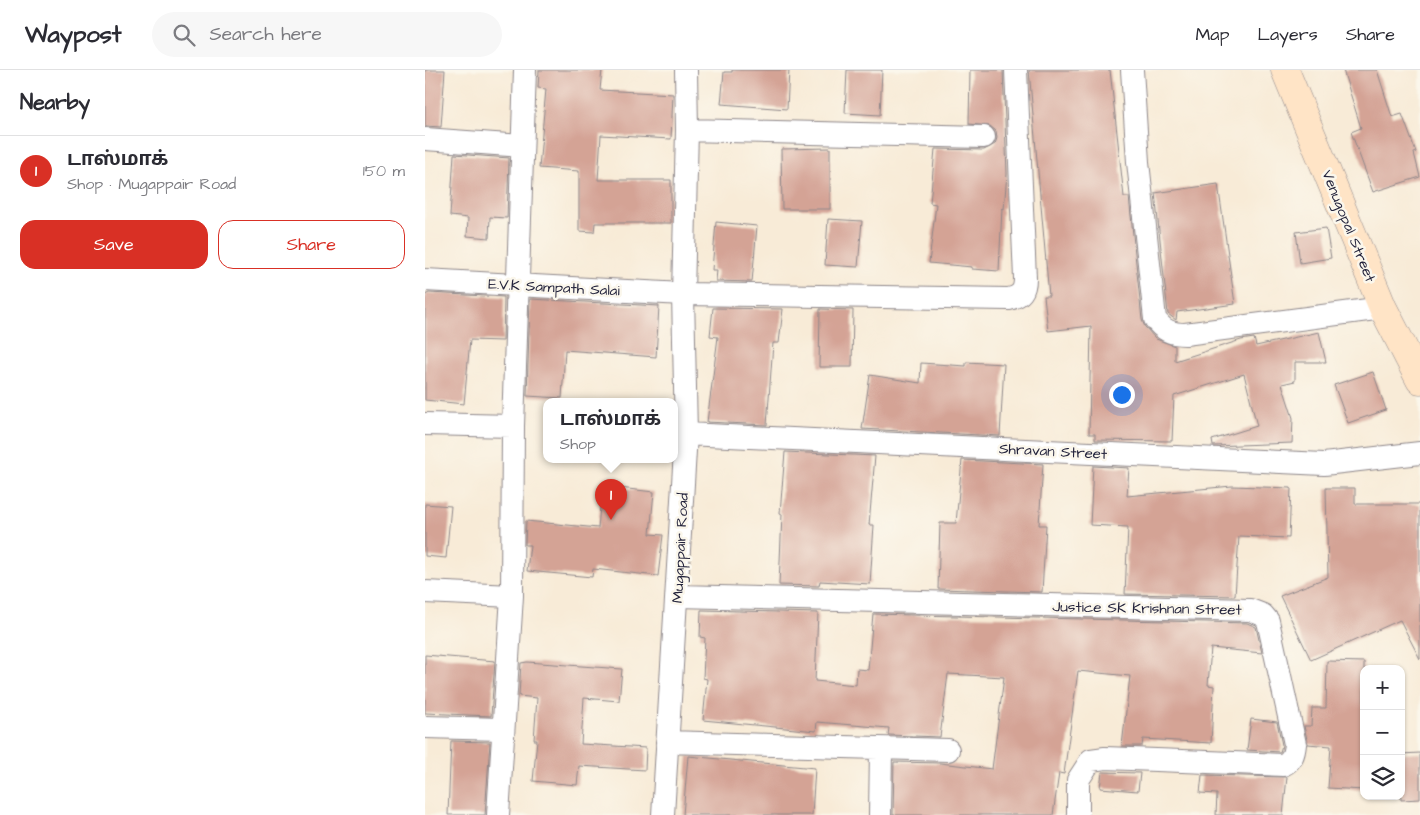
<!DOCTYPE html>
<meta charset="utf-8">
<style>
:root{--surface:#fff;--page:#f7f7f7;--text:#2b2b33;--muted:#7c7c81;--line:#e1e1e2;--accent:#d93025}
body{margin:0;font-family:"Architects Daughter","Noto Sans Tamil",sans-serif;background:var(--page);color:var(--text)}
.controls{position:absolute;right:15px;bottom:15px;display:grid;overflow:hidden;border-radius:10px;box-shadow:0 1px 4px #0004}
.controls button{width:45px;height:45px;display:grid;place-items:center;padding:0;border:0;border-bottom:1px solid var(--line);background:var(--surface);color:var(--text);font:25px sans-serif}
.you{position:absolute;left:696px;top:324px;width:18px;height:18px;margin:-12px;border:4px solid #fff;border-radius:50%;background:#1a73e8;box-shadow:0 0 0 8px #1a73e833}
.badge{display:grid;place-items:center;width:32px;height:32px;border-radius:50%;background:var(--accent);color:#fff;font-size:16px;font-weight:700}
.pin{position:absolute;translate:-50% -41px;filter:drop-shadow(0 1px 2px #0008)}
.pin::after{content:'';position:absolute;top:26px;width:18px;height:15px;background:inherit;clip-path:polygon(0 0,100% 0,50% 100%)}
.popup{position:absolute;left:118px;top:328px;width:135px;height:65px;box-sizing:border-box;display:grid;place-content:center;border-radius:10px;background:var(--surface);filter:drop-shadow(0 1px 4px #0005);font-size:16px;white-space:nowrap;color:var(--muted)}
.popup b{font-size:19px;color:var(--text)}
.popup::after{content:'';position:absolute;left:50%;top:100%;margin-left:-10px;border:10px solid transparent;border-top-color:var(--surface)}
.list{margin:0;padding:0;list-style:none}
h2{display:flex;justify-content:space-between;align-items:center;height:65px;margin:0;padding:0 20px;font-size:21px}
h2 small{font-size:16px;font-weight:400;color:var(--muted)}
.list li{display:grid;grid-template-columns:32px 1fr auto;gap:15px;align-items:center;box-sizing:border-box;height:70px;padding:0 20px;border-top:1px solid var(--line)}
.list b{display:block;font-size:19px;white-space:nowrap}
.list p{margin:0;font-size:16px;white-space:nowrap;color:var(--muted)}
.list em{font-size:16px;font-style:normal;color:var(--muted)}
.actions{display:flex;gap:10px;padding:15px 20px}
.actions a{flex:1;padding:11px 0;border:1px solid var(--accent);border-radius:15px;text-align:center;font-size:18px;color:var(--accent)}
.actions .main{background:var(--accent);color:#fff}
.icon{flex:none;width:28px;height:28px;fill:none;stroke:currentColor;stroke-width:2;stroke-linecap:round;stroke-linejoin:round}
.map{position:relative;flex:none;width:995px;height:745px;overflow:hidden}
header{display:flex;align-items:center;gap:30px;box-sizing:border-box;height:70px;padding:0 25px;background:var(--surface);border-bottom:1px solid var(--line)}
header strong{font-size:24px}
nav{display:flex;gap:28px;margin-inline-start:auto;font-size:18px}
.search{width:350px;height:45px;background:var(--page);display:flex;align-items:center;gap:12px;box-sizing:border-box;padding:0 18px;border-radius:28px;color:var(--muted);font-size:19px}
main{display:flex}
aside{flex:1;background:var(--surface)}
.map>svg:first-child{display:block}
.building{fill:#d4a395}
.lines{fill:none;stroke-linecap:round;stroke-linejoin:round}
.minor-casing{stroke:#8d8689;stroke-width:24}
.secondary-casing{stroke:#8d8689;stroke-width:29}
.minor{stroke:#fff;stroke-width:22}
.secondary{stroke:#ffe4c6;stroke-width:28}
.labels{text-anchor:middle;stroke-width:5;stroke-linejoin:round;paint-order:stroke}
.street-label{font-size:15px;fill:#22223b;stroke:#fbf7ec}
</style>
<header>
<strong>Waypost</strong>
<div class="search"><svg class="icon" aria-label="search" viewBox="0 0 24 24"><circle cx="10" cy="10" r="6"/><path d="M15 15l6 6"/></svg>Search here</div>
<nav><a>Map</a><a>Layers</a><a>Share</a></nav>
</header>
<main>
<aside>
<h2>Nearby<small></small></h2>
<ul class="list">
<li><span class="badge">1</span><div><b>டாஸ்மாக்</b><p>Shop · Mugappair Road</p></div><em>150 m</em></li>
</ul>
<div class="actions"><a class="main">Save</a><a>Share</a></div>
</aside>
<div class="map">
<svg width="995" height="745" viewBox="0 0 995 745">
<rect width="100%" height="100%" fill="#fbf7ec"/>
<filter id="ink" filterUnits="userSpaceOnUse"><feTurbulence type="fractalNoise" baseFrequency=".02" numOctaves="2"/><feDisplacementMap in="SourceGraphic" scale="10" xChannelSelector="R" yChannelSelector="G"/><feConvolveMatrix kernelMatrix="1 2 1 2 8 2 1 2 1" color-interpolation-filters="sRGB"/></filter>
<filter id="wash" filterUnits="userSpaceOnUse"><feTurbulence type="fractalNoise" baseFrequency=".0096" numOctaves="4" result="noise"/><feDisplacementMap in="SourceGraphic" scale="20" xChannelSelector="R" yChannelSelector="G"/><feGaussianBlur stdDeviation="1.12" result="paint"/><feColorMatrix in="noise" values="0 0 0 0 0 0 0 0 0 0 0 0 0 0 0 0 0 1.4 0 .05"/><feComposite in="paint" operator="in"/></filter>
<g filter="url(#wash)">
<rect width="100%" height="100%" fill="#f8ebd7"/>
<g id="blocks">
<path class="building" d="M0,0h20l-4,57 -16,-1z
M114,0h63l-2,20 73,4 -2,45 -70,-4 -3,45h73v43h-76l-1,9 -15,-1v-60l-40,-3 7,-79 -8,-1z
M307,0h57l-2,39 -66,-5 3,-32h8z
M422,0h35l-2,45 -35,-2z
M545,0h33l4,104 -3,35 -2,-1 -3,63 -27,-2v-2l-43,-4 7,-59 -6,-1 5,-54 49,1 11,-6 2,-6 -1,-7 -6,-5 -21,-2z
M604,0h81l14,127h5l13,123 3,7 11,12 19,7v15l66,-21 13,-2 2,8 63,-14 7,30h-31v19l-13,3 11,34 -1,25 -79,3 -1,-6 45,-14 -13,-52 -70,22 -2,45 -77,-1v-6h-6l2,-108 -43,5 -4,-35h5z
M918,0h34l15,47 10,-3 14,38 -2,1 6,24 -47,15 -22,-60 10,-4z
M405,78v61h-48l-1,-60z
M29,84l55,4 -2,60 -17,-1 -1,21 -22,-2 1,-18 -18,-2z
M793,114l17,120 -58,8 -1,8 -8,-6 -13,-121z
M403,149l34,2 -4,46 -33,-2z
M291,152l41,4 -5,56 -36,-1 1,-11h-5z
M901,158l5,30 -31,5 -4,-31z
M4,223l75,4 -1,44 -33,-1 -6,64 -39,-4v-105z
M105,229l129,7 -3,51 -91,-7 -3,48 -35,-2z
M288,238l70,1 -4,34h-6l-6,82 -60,-3 11,-85 -8,-1z
M395,239l33,1 -1,57h-33z
M541,292l38,2 -4,72 -138,-7 8,-54 50,8 1,-20 45,3z
M948,302l13,38 -38,13 -14,-38z
M360,382l90,4 -6,69h5l-4,59 -50,-3 -1,5 -40,-1 3,-71 -2,-1z
M537,390l81,4 -4,61h7l-4,67 -104,-3 2,-66h16z
M668,396l36,2 -2,28 105,-10 59,2 -2,50 -50,-2 -4,60 -110,-2 3,-67 -38,-2z
M177,416l52,6 -4,42 13,1 -5,41 -65,-7 -1,8 -65,-6 3,-26h-5l1,-24 72,7z
M901,418h29v16h65v155l-20,-39 -89,40 -31,-64 48,-19z
M0,434l26,2 -5,52 -21,-2z
M276,540l117,3 -3,68 41,4 1,-16 11,1 5,-56 374,9 9,4 6,26 -51,-5 -3,37 6,1 -3,57 -68,-4 -1,7h-20l8,-70 -52,-5 -14,103 -5,-1 -6,42h-160l1,-53 46,1 52,6 12,-92 -56,-3 -8,63 -52,-2 1,-7 -72,-6 -1,9 -113,-11 4,-41 -4,-1 2,-40 -5,-1z
M0,585l70,6 -4,55 -66,-3z
M902,591l37,1v128l-36,-2 3,-42 -23,-2 -4,-18h7l1,-18h14z
M102,592l95,7 -3,32 -35,-3 -3,46 65,4 -1,22 -66,-4 -2,19 -44,-4 4,-41h-3l3,-42 -18,-2 2,-33z
M826,649l26,3 5,23 -2,7 -33,-2z
M26,671l39,1 -5,73h-37z
M995,683v46l-19,1v-46z
M263,686l127,12 -3,47h-129z
M677,702l38,1 -2,18 -38,-3z
M777,705l85,2 -4,38h-67l1,-21 -17,-1z"/>
</g>
</g>
<g filter="url(#ink)">
<use href="#blocks" fill-opacity="0" stroke="#8d8689" stroke-width="1"/>
<g class="lines">
<g class="minor-casing">
<path id="minor" d="M707,0l6,92 17,157c8,11 16,15 30,15l198,-26
M262,60l297,7
M0,69l97,7
M0,210l258,14 326,5c12,-3 16,-8 16,-21l-9,-208
M0,354l88,2
M261,364l638,30 96,-11
M0,522l87,4
M253,526l572,14 13,5 5,6 27,123c-1,10 -3,17 -12,21l-178,-7 -14,2 -13,20v35
M0,657l77,2
M242,672l281,8
M73,745l14,-219 1,-170 12,-356
M238,745l23,-381 -3,-140 4,-164 -1,-60
M455,745l1,-66"/>
</g>
<g class="secondary-casing">
<path id="secondary" d="M860,0l98,238 37,72"/>
</g>
<use href="#minor" class="minor"/>
<use href="#secondary" class="secondary"/>
</g>
</g>
<g class="labels">
<g class="street-label">
<text transform="translate(924 156) rotate(68)" y="5">Venugopal Street</text>
<text transform="translate(129 217) rotate(3)" y="5">E.V.K Sampath Salai</text>
<text transform="translate(628 381) rotate(3)" y="5">Shravan Street</text>
<text transform="translate(255 478) rotate(-87)" y="5">Mugappair Road</text>
<text transform="translate(722 538) rotate(1)" y="5">Justice SK Krishnan Street</text>
</g>
</g>
</svg>
<div class="controls">
<button>+</button>
<button>−</button>
<button><svg class="icon" aria-label="layers" viewBox="0 0 24 24"><path d="M12 4l9 5-9 5-9-5zM3 14l9 5 9-5"/></svg></button>
</div>
<div class="you"></div>
<div class="pin badge" style="left:186px;top:450px">1</div>
<div class="popup"><b>டாஸ்மாக்</b>Shop</div>
</div>
</main>
